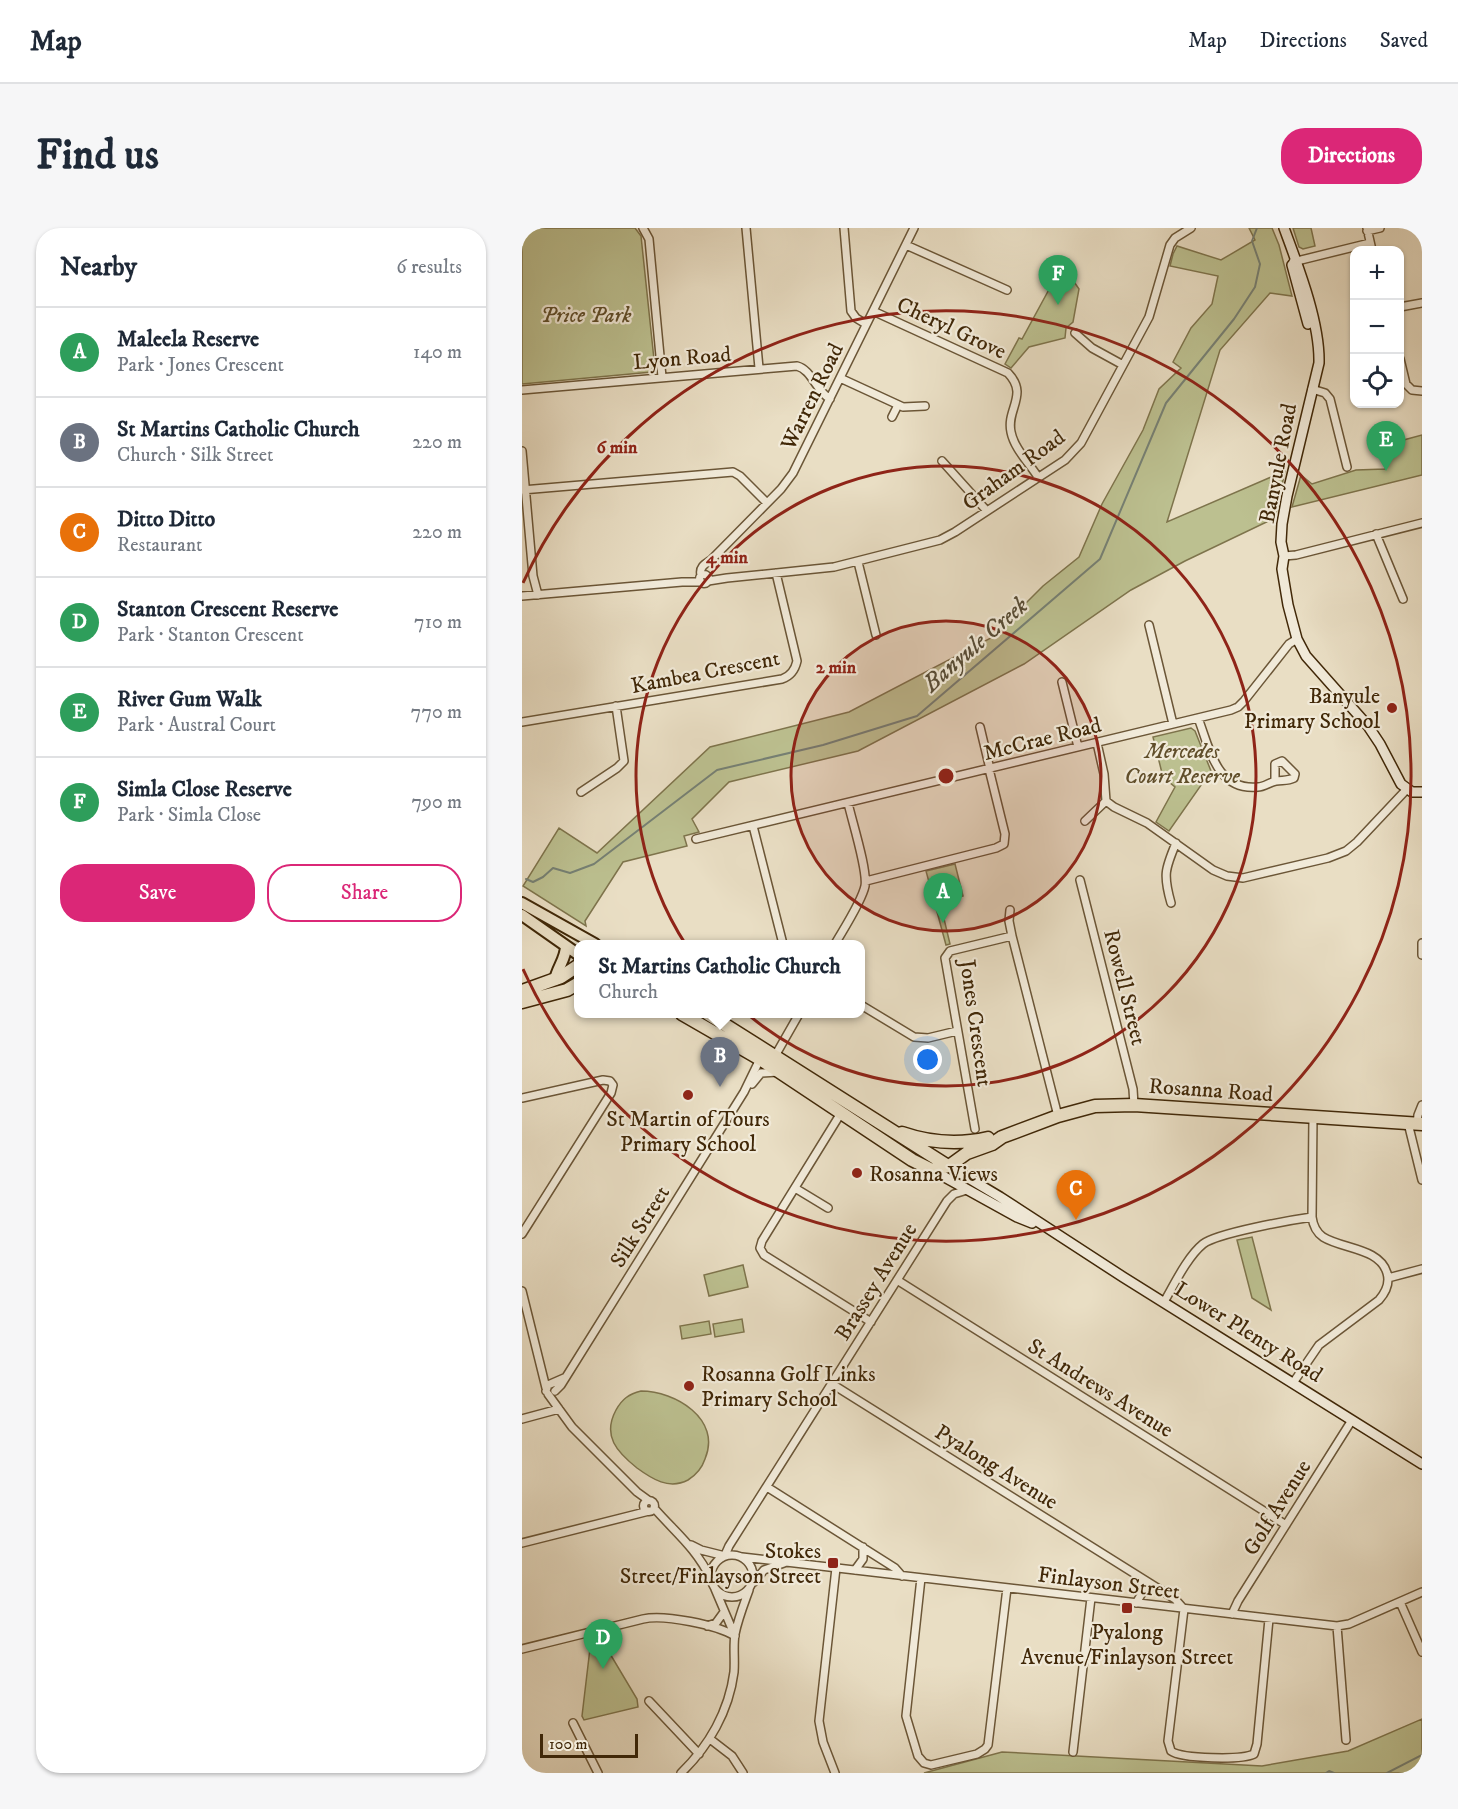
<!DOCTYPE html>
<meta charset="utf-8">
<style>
:root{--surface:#fff;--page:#f6f6f7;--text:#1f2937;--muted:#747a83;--line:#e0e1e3;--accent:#db2777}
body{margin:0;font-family:"IM FELL DW Pica",serif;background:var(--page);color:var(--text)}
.controls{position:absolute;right:18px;top:18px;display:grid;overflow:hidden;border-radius:12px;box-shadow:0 2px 4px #0004}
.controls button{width:54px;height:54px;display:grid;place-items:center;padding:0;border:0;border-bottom:2px solid var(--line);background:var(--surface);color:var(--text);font:30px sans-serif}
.scale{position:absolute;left:18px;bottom:15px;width:98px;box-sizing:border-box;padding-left:6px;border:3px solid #412808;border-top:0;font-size:16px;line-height:21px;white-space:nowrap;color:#412808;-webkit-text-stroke:4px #f1ead9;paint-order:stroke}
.you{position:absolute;left:406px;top:832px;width:21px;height:21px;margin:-15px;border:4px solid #fff;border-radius:50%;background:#1a73e8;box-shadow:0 0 0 9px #1a73e833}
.badge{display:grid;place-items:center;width:39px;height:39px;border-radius:50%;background:var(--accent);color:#fff;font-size:20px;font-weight:700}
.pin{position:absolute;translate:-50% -50px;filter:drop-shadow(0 2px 3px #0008)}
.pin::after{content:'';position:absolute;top:32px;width:21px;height:18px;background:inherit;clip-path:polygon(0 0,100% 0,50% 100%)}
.popup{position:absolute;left:52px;top:712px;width:291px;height:78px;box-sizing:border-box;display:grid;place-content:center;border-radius:12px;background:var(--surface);filter:drop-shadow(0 2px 4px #0005);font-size:20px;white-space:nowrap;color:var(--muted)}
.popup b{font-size:22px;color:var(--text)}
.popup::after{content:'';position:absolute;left:50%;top:100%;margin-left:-12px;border:12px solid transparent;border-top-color:var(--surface)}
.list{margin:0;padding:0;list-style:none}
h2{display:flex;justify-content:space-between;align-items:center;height:78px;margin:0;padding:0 24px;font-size:26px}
h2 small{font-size:20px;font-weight:400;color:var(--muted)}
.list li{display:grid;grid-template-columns:39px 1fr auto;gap:18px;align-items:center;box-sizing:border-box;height:90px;padding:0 24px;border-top:2px solid var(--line)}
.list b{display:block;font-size:22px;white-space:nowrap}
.list p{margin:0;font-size:20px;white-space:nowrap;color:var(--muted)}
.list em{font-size:20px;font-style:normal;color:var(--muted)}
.actions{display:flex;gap:12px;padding:18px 24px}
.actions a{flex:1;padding:14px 0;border:2px solid var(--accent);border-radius:24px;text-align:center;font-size:21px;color:var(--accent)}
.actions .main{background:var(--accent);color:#fff}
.icon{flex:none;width:33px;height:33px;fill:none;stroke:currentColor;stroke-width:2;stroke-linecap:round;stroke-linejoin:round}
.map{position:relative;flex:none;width:900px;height:1545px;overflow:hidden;border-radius:24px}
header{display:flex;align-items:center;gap:36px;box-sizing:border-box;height:84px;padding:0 30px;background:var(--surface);border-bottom:2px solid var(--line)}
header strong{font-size:28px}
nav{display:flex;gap:33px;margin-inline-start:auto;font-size:21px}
.intro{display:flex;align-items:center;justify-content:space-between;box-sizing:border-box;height:144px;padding:0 36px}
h1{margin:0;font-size:42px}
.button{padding:15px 27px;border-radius:24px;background:var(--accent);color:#fff;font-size:21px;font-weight:700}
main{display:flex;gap:36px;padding:0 36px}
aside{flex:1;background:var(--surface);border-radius:24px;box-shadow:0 2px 4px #0004}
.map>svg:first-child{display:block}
.green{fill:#bcc090;stroke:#7e744c;stroke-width:1.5}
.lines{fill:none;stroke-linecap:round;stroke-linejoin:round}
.stream{stroke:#768074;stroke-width:2}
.street-casing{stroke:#6b5637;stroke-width:10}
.secondary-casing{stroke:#412808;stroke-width:12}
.primary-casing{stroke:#412808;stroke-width:14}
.highway-casing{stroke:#412808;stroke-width:15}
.street{stroke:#f1ead9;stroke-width:7}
.secondary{stroke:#f1ead9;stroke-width:9}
.primary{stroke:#e9dec4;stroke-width:10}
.highway{stroke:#e9dec4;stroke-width:12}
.ring{fill:none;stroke:#8f2418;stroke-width:3}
.poi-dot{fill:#8f2418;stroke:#f1ead9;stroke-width:2}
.labels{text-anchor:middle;stroke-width:4.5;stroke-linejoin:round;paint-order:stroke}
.park-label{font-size:22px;font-style:italic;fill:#604e2a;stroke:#f1ead9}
.street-label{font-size:22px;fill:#412808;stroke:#f1ead9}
.poi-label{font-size:22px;fill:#412808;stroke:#f1ead9;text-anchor:end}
.water-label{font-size:24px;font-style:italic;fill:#574c35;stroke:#f1ead9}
.centre{fill:#8f2418;stroke:#f1ead9;stroke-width:3}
.ring-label{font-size:18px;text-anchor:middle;font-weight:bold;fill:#8f2418;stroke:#f1ead9;stroke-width:4.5;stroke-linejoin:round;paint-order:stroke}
</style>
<header>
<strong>Map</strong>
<nav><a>Map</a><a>Directions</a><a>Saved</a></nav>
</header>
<div class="intro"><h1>Find us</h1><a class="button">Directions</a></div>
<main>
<aside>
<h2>Nearby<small>6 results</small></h2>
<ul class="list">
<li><span class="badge" style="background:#2e9e5b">A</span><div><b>Maleela Reserve</b><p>Park · Jones Crescent</p></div><em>140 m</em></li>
<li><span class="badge" style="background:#6b7280">B</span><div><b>St Martins Catholic Church</b><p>Church · Silk Street</p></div><em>220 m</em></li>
<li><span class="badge" style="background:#e8710a">C</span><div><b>Ditto Ditto</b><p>Restaurant</p></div><em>220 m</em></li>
<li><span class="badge" style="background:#2e9e5b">D</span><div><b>Stanton Crescent Reserve</b><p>Park · Stanton Crescent</p></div><em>710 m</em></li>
<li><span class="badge" style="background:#2e9e5b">E</span><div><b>River Gum Walk</b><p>Park · Austral Court</p></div><em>770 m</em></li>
<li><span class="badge" style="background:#2e9e5b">F</span><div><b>Simla Close Reserve</b><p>Park · Simla Close</p></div><em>790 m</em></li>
</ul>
<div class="actions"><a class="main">Save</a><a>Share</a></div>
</aside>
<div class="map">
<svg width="900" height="1545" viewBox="0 0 900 1545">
<rect width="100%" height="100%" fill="#e9dec4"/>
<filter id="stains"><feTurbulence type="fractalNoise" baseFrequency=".00333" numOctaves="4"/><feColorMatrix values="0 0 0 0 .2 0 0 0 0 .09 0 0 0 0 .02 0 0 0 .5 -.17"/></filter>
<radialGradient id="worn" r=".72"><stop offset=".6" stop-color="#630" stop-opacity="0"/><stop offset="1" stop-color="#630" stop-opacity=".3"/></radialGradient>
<path class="green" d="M0,0h113l6,8 14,133 -3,3 -130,12z
M727,0h23l7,17 13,51 -22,-3 -50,57 -53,172 118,-51 -10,47 -90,43 -54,29 -107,74 -166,87 -129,31 -37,37 7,13 -15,4 3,10 -64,16 -38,59 1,5 -63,-40 36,-58 38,25 113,-106 139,-35 142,-74 52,-52 36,-29 23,-53 41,-74 16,-41 22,-21 -8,-6 18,-34 21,-24 6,-28 -48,-10 3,-12 4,-8 44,14 34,-20z
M771,0h18l4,18 -12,3 -4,-2z
M539,35l18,26 -6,33 -7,6 -1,10 -36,9 -18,21 -6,-4 14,-26 3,1 37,-68z
M900,207v40l-130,32 9,-32 11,9 44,-14 29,-1 15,-28z
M669,500l4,3 16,40 -42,60 -13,-9 19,-35 -12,-10 -10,-40z
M433,636l8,32 -23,6 10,42 -4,1 -20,-74z
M730,1009l19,73 -19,-12 -15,-58z
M221,1037l5,22 -39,9 -5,-21z
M220,1091l2,13 -29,5 -2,-13z
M187,1093l2,13 -29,5 -2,-13z
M119,1163c34,0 81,28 64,68 -3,9 -9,16 -17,21 -19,10 -36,-1 -51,-12 -20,-16 -35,-32 -21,-58 6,-11 13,-16 25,-19z
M78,1409l37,62 1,8 -54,13 -2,-4 9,-76z
M900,1491v54h-498l78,-21 260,14 86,-15z"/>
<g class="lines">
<path class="stream" d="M4,651l7,3 10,-5 10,-9 17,5 24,-9 123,-94 106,-25 94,-29 183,-157 66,-156 68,-84 21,-32 5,-23 -8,-23 5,-13
M804,1545l3,-2 5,2
M865,1545l35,-18"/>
<g class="street-casing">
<path id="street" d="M121,0l6,11 13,138
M224,0l13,140
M322,0l7,83 5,7 10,6
M845,0l5,22
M845,3l13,-3
M384,17l101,45
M771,34l77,-19
M878,79l22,-4
M351,83l135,62c21,22 -2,36 3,59 3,16 18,31 27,45
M553,105l17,15 31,17
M878,131l6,25 6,6 10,1
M318,150l63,29 22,-1
M790,161l13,4 5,6 17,68
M0,162l275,-24c15,4 19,25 33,33
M370,189l6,-12
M0,223l11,125 5,19
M420,233l45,50
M0,262l211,-18 7,4 27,27
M854,306l27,65
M762,328l12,-1 126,-32
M336,334l18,73
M177.5 351a4.5 4.5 0 1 1 9 0a4.5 4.5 0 1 1-9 0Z
M179,347c-2,-8 4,-11 10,-15l70,-71 12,-16 121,-245
M186,353l19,-3 107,-11 106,-27 15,-8 110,-72 16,-17 68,-126 21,-72 5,-7 16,-10
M0,368l160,-14h19
M627,397l24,99
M540,454l16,65
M676,490c12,31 18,73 60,69 6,0 12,-5 18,-6 7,-1 12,0 18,-3l1,-4 -13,-13 -7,3v17
M0,494l260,-43c9,-3 13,-9 15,-18l-21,-88
M458,499l10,42
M575,515l7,31 2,27 8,6 33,16 66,47 14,6 16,2 85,-20 18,-7 11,-9 50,-53
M59,564l36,-24 7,-7 -8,-55
M563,593l21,-20
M231,598l30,118
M174,611l535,-129 7,-3 6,-6 45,-57 8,-5
M558,652l53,209 1,16
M344,653l130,-33 8,-4 1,-10 -16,-65
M649,675c-8,-28 -6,-34 5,-60
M488,682l-1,11 3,15
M900,715v12
M313,716c8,-14 27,-43 30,-58 3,-15 -13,-65 -17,-83
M339,777l53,32 14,1 29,-7
M253,828l24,-42
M230,856l9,-11 17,-1
M0,870l81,-18 7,1 3,4 -2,8 -89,141
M319,885l-79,128 -2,7 4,7 107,67
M886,895l14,57
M895,896l1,-9 4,-10
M453,901l-30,-171 5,-7 62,-15 46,180
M273,960l33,20
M866,1050l34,-9
M375,1052l389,245
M0,1063l24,97
M642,1074c10,-17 23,-45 39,-58 14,-11 88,-24 109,-27
M771,1155l26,-38 60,-45c7,-8 11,-17 8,-27 -7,-25 -45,-24 -64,-36 -7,-5 -10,-12 -11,-20l1,-100
M310,1156l343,215 9,10
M24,1163l2,-6 16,-7
M33,1163l6,-6 183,-293 16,-33
M26,1166l24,33 65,65 11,8
M0,1191l37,-10
M245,1259l128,81 7,8
M121.5 1278a5.5 5.5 0 1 1 11 0a5.5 5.5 0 1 1-11 0Z
M132,1280c22,25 42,40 57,71
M0,1315l127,-32
M169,1317l10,5 24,6
M189 1348a21 21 0 1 1 42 0a21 21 0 1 1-42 0Z
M203,1327l4,-9 218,-345 7,-7 13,-4
M220,1329l595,69 12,-2 73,-32
M333,1342l8,-11v-12
M399,1350l-15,138 12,40 6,7 7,2 46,-11 8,-5 3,-4 19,-157
M232,1354l10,-12 20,-7
M193,1361l20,47
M878,1374l22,50
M614,1375l8,-13 -2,-11
M662,1381l-16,132 3,10c11,8 71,9 83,3l3,-10 12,-125
M710,1386l6,-13 114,-181
M185,1398l9,-3 8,-11
M815,1398l9,114
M0,1421l121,-30c21,-5 74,6 92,17
M127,1473l50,53
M51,1495l25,50
M188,1511l22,17 11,17
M551,1524l18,-154
M159,1545c28,-27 48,-62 53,-101 1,-13 -1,-26 1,-38 3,-15 9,-30 14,-44
M313,1545l-12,-31 -4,-21 17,-153"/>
</g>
<g class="secondary-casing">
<path id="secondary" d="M762,0c14,38 36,94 35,135l-32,133 -5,28 -1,18 3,14 -2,13 6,36 9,34 9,17 62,70 12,18 21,40 11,8h10
M770,37l16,59
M426,938l52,31 123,80 299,187
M410,942l85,47 15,6"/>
</g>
<g class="primary-casing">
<path id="primary" d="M0,675l73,41
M0,687l57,40
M33,752c2,-12 11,-21 11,-34"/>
</g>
<g class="highway-casing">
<path id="highway" d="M0,763l39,-14 18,-12
M0,774l45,-12 12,-7
M160,786l78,45 152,101 20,10 17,-4 18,-13 25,-9 10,-7 56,-21 37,-10 39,-1 288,19
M186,786l240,152
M380,905c29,10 56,12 86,5"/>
</g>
<use href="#street" class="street"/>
<use href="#secondary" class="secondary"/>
<use href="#primary" class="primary"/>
<use href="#highway" class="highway"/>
</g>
<circle cx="424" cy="548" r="155" fill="#8f2418" fill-opacity=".12"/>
<g class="ring">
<circle cx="424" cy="548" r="155"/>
<circle cx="424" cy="548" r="310"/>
<path d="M1 355A465 465 0 1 1 1 741"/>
</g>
<g class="poi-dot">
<circle cx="870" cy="480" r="6"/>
<circle cx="166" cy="867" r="6"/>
<circle cx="335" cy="945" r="6"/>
<circle cx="167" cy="1158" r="6"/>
<rect x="305" y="1329" width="12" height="12" rx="3"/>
<rect x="599" y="1374" width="12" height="12" rx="3"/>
</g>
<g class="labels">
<g class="park-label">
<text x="64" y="94">Price Park</text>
<text x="660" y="530">Mercedes<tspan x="660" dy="25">Court Reserve</tspan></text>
</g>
<g class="street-label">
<text transform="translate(430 99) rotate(25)" y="8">Cheryl Grove</text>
<text transform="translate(160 129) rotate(-5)" y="8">Lyon Road</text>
<text transform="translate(289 168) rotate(-64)" y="8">Warren Road</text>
<text transform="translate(755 235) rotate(-79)" y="8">Banyule Road</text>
<text transform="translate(491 241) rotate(-36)" y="8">Graham Road</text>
<text transform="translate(183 443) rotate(-11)" y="8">Kambea Crescent</text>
<text transform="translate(520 510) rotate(-14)" y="8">McCrae Road</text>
<text transform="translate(604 759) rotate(76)" y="8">Rowell Street</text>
<text transform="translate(455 795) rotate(82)" y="8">Jones Crescent</text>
<text transform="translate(689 861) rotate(4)" y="8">Rosanna Road</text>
<text transform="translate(117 998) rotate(-58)" y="8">Silk Street</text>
<text transform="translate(353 1053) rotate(-58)" y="8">Brassey Avenue</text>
<text transform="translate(727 1103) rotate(32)" y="8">Lower Plenty Road</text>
<text transform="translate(579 1159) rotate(32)" y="8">St Andrews Avenue</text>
<text transform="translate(475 1238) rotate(32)" y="8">Pyalong Avenue</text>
<text transform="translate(754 1279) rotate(-58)" y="8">Golf Avenue</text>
<text transform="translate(587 1354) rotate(7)" y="8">Finlayson Street</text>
</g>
<g class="poi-label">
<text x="858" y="475">Banyule<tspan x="858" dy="25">Primary School</tspan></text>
<text x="166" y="898" text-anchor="middle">St Martin of Tours<tspan x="166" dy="25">Primary School</tspan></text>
<text x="347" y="953" text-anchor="start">Rosanna Views</text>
<text x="179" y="1153" text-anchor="start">Rosanna Golf Links<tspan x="179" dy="25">Primary School</tspan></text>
<text x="299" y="1330">Stokes<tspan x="299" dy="25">Street/Finlayson Street</tspan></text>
<text x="605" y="1411" text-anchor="middle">Pyalong<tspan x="605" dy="25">Avenue/Finlayson Street</tspan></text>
</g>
<g class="water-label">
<text transform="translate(453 416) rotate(-41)" y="8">Banyule Creek</text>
</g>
</g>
<circle cx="424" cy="548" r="9" class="centre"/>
<g class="ring-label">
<text x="95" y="225">6 min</text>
<text x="205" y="335">4 min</text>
<text x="314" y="445">2 min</text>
</g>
<rect width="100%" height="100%" filter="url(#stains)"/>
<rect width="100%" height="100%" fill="url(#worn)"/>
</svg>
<div class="controls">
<button>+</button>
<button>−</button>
<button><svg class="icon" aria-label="locate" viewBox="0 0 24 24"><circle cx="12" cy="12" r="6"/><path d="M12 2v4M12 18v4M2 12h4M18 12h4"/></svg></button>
</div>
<div class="scale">100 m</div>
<div class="you"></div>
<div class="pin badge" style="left:421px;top:695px;background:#2e9e5b">A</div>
<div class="pin badge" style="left:198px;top:859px;background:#6b7280">B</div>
<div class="popup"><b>St Martins Catholic Church</b>Church</div>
<div class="pin badge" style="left:554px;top:992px;background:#e8710a">C</div>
<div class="pin badge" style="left:81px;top:1441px;background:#2e9e5b">D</div>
<div class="pin badge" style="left:864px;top:243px;background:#2e9e5b">E</div>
<div class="pin badge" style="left:536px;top:77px;background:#2e9e5b">F</div>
</div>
</main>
